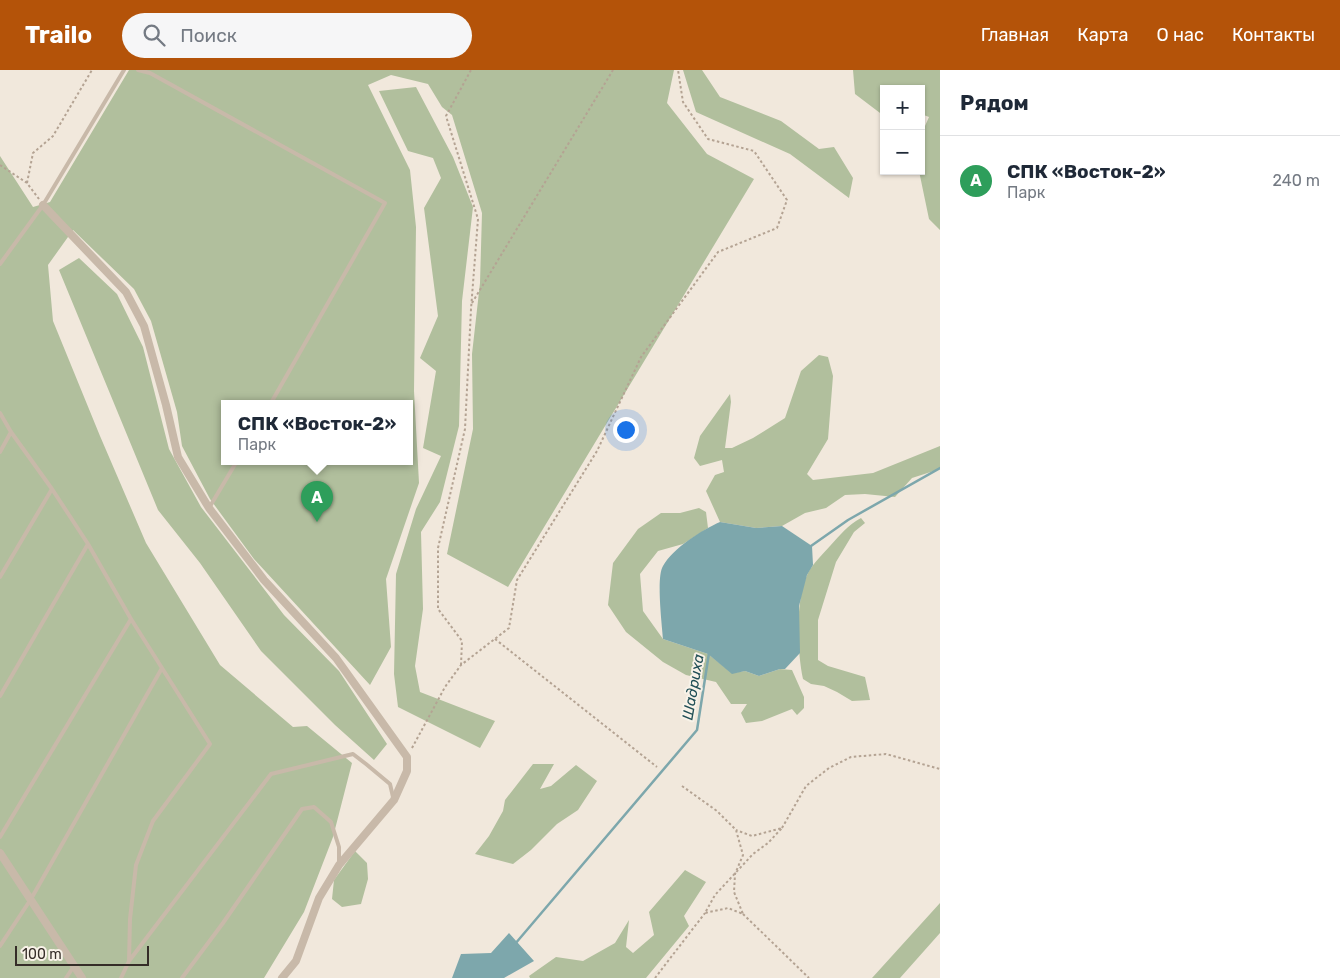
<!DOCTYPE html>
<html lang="ru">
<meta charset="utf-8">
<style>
:root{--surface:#fff;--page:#f6f6f7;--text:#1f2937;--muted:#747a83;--line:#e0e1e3;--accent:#b45309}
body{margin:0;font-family:Rubik,sans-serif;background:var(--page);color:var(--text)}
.controls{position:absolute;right:15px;top:15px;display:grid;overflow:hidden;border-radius:0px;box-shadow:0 1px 4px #0004}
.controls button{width:45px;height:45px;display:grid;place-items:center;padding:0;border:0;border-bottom:1px solid var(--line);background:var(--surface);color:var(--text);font:25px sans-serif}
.scale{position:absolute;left:15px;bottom:12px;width:134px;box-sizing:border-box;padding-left:5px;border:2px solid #352d28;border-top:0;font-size:14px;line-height:18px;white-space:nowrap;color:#352d28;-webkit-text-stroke:4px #f8f2e8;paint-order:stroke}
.you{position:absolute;left:625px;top:359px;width:18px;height:18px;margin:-12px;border:4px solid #fff;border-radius:50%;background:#1a73e8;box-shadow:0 0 0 8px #1a73e833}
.badge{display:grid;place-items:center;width:32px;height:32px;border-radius:50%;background:var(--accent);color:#fff;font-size:16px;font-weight:700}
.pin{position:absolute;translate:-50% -41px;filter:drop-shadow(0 1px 2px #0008)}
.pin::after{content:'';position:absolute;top:26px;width:18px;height:15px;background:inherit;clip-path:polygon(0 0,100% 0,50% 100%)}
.popup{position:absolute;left:221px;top:330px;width:192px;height:65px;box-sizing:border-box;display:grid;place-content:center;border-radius:0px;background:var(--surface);filter:drop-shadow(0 1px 4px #0005);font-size:16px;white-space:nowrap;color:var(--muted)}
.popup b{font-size:19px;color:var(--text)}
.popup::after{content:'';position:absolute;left:50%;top:100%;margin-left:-10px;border:10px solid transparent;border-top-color:var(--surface)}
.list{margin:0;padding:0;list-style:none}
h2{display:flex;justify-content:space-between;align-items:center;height:65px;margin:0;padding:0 20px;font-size:21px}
h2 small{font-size:16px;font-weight:400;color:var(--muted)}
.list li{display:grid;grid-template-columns:32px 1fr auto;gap:15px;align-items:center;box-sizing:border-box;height:90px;padding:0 20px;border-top:1px solid var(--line)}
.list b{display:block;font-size:19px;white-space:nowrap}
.list p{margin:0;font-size:16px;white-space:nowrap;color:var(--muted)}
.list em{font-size:16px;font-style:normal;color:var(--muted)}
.icon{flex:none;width:28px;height:28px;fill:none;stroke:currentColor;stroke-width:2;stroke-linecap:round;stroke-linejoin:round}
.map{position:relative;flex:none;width:940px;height:908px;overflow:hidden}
header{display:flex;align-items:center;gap:30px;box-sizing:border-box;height:70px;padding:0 25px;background:var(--accent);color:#fff}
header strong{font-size:24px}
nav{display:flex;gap:28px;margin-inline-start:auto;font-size:18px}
.search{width:350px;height:45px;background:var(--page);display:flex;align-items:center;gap:12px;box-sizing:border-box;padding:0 18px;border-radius:28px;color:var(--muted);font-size:19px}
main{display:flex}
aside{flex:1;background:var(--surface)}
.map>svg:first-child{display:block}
.green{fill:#b1bf9d;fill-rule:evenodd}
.water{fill:#7da7ac}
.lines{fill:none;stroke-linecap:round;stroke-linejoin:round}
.stream{stroke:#7da7ac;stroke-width:2.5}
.path{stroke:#b4a393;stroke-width:2;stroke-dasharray:2.5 2.5;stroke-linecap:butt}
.lane{stroke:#c8b9a9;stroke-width:4}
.street{stroke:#c8b9a9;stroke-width:8}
.labels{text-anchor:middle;stroke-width:4;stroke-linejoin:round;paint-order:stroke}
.water-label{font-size:15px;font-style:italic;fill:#204e55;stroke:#f8f2e8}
</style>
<header>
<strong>Trailo</strong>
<div class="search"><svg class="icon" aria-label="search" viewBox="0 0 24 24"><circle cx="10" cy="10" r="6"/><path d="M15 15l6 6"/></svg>Поиск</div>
<nav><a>Главная</a><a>Карта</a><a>О нас</a><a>Контакты</a></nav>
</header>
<main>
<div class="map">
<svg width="940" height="908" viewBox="0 0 940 908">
<rect width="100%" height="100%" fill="#f1e8dc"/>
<path class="green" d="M129,0h545l-7,33 40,51 47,25 -246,408 -61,-33 26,-125 -1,-75 8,-71 2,-70 -30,-98 -10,-8 -14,-23 -37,-9 -23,10 42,85 6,57 -2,164 5,92 -33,96 5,68 -21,38 -116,-126 -44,-60 -28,-53 -5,-34 -26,-91 -17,-32 -61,-59 -25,35 5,56 47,115 46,107 74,122 73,62 14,-1 45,37 -19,74 -29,75 -40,66h-264v-822l33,51 17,-5zM224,333h186v58h-186z
M683,0h19l18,27 61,24 38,28 15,-2 19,31 -4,20 -59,-44 -94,-42z
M853,0h87v160l-11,-11 -10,-48h2v-36l8,-18 -8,-3v-25h-37v27l-29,-22z
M416,17l37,70 20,50 -11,94 -3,125 -19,76 -19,30 2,77 -8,57 5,26 75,29 -15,27 -82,-41 -4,-33 2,-100 20,-65 25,-53 -18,-8 13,-77 -16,-13 18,-42 -14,-108 17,-30 -8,-20 -25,-7 -29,-60z
M79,188l38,36 26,53 26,102 32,58 83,108 55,56 48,73 -13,16 -39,-35 -74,-74 -61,-88 -42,-53 -99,-240z
M819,285l9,2 5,19 -5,63 -21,35 6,6 60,-7 67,-27v23l-28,9 -17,19 -30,-3 -20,1 -19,13 -21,5 -23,13 -26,2 -36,-6 -14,-31 9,-16 9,-3 -2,-12 -22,6 -6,-8 6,-22 30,-42 1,8 -6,46h7l21,-10 32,-20 16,-47z
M699,438l7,4 2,16 -25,16 -25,7 -18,23 3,37 20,28 45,15 24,19 13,-2 14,5 21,-7 12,1 12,27v11l-7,7 -5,-6 -30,12 -16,2 -5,-10 6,-9h-16l-15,-22 -30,-7 -23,-13 -37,-30 -18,-27 5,-42 25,-34 23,-16h19z
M861,448l4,5 -11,9 -18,30 -18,58v40l10,6 37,11 5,23 -18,1 -15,-9 -13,-6 -13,-2 -8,-5c-6,-28 -8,-80 5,-106 6,-11 15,-19 22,-27 10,-11 18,-21 31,-28z
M533,694h21l-14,25 11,-3 25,-21 21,16 -19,29 -21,14 -26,26 -18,14 -38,-10 14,-18 14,-25 2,-11z
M355,781l12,12 1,16 -7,25 -19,3 -10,-8 2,-19z
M685,800l21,12 -22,34 5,10 -43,52h-116l-1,-2 27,-19 27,4 32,-18 14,-23 -3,27 7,6 21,-18 -5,-23z
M940,833v30l-40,45h-28z"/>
<path class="water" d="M720,452l36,6 26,-2 30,20 1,19 -6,10 -8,31 1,47 -15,16h-5l-21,7 -14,-5 -13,3 -24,-20 -45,-15c-1,-15 -7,-62 0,-73 10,-18 39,-36 57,-44z
M509,863l25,28 -30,17h-52l9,-24 30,-1z"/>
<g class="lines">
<path class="stream" d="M811,476l37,-26 92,-52
M515,874l182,-214 12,-77"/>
<path class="path" d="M0,95l27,18 12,16
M27,113l6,-30 20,-17 39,-66
M472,233l141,-233
M495,569l162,128
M461,595l1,-24 -24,-32v-61l27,-119 6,-120 7,-90 -32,-103 25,-46
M412,678l33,-61 16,-22 48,-37 8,-48 80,-129 44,-94 77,-105 59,-24 10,-28 -33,-49 -46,-12 -25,-37 -5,-32
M682,716l35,25 19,19 7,25 -8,19 -1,18 9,22 -15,-6 -23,5 10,-18 38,-41 15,-11 14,-15 -30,8 -16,-6
M782,758l24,-42 23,-18 22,-11 35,-3 54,15
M743,844l66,64
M655,908l50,-65"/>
<path class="lane" d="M138,0l12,3 235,130 -114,200
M0,194l43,-59 81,-135
M0,343l11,19 41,57 36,55 43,75 79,125 -57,77 -17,44 -6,54 -1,42 -8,17
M0,382l11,-20
M209,438l28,-47
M0,507l52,-88
M0,626l88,-152
M0,767l131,-218
M0,876l31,-47 131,-231
M129,891l142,-187 82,-20 13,10 24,20 3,13
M66,908l8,-12
M182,908l41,-55 79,-114 12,-2 17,15 8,25v16"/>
<path class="street" d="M43,135l83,87 18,34 22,79 12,52 31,51 55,72 72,78 71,99v14l-13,29 -55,65 -20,33 -23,63 -14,17
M0,783l82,125"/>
</g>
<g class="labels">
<g class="water-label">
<text transform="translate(693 617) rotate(-80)" y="5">Шадриха</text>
</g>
</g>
</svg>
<div class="controls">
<button>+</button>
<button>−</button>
</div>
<div class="scale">100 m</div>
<div class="you"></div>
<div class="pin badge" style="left:317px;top:452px;background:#2e9e5b">A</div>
<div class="popup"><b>СПК «Восток-2»</b>Парк</div>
</div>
<aside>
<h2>Рядом<small></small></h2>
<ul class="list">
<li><span class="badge" style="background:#2e9e5b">A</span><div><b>СПК «Восток-2»</b><p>Парк</p></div><em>240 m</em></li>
</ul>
</aside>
</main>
